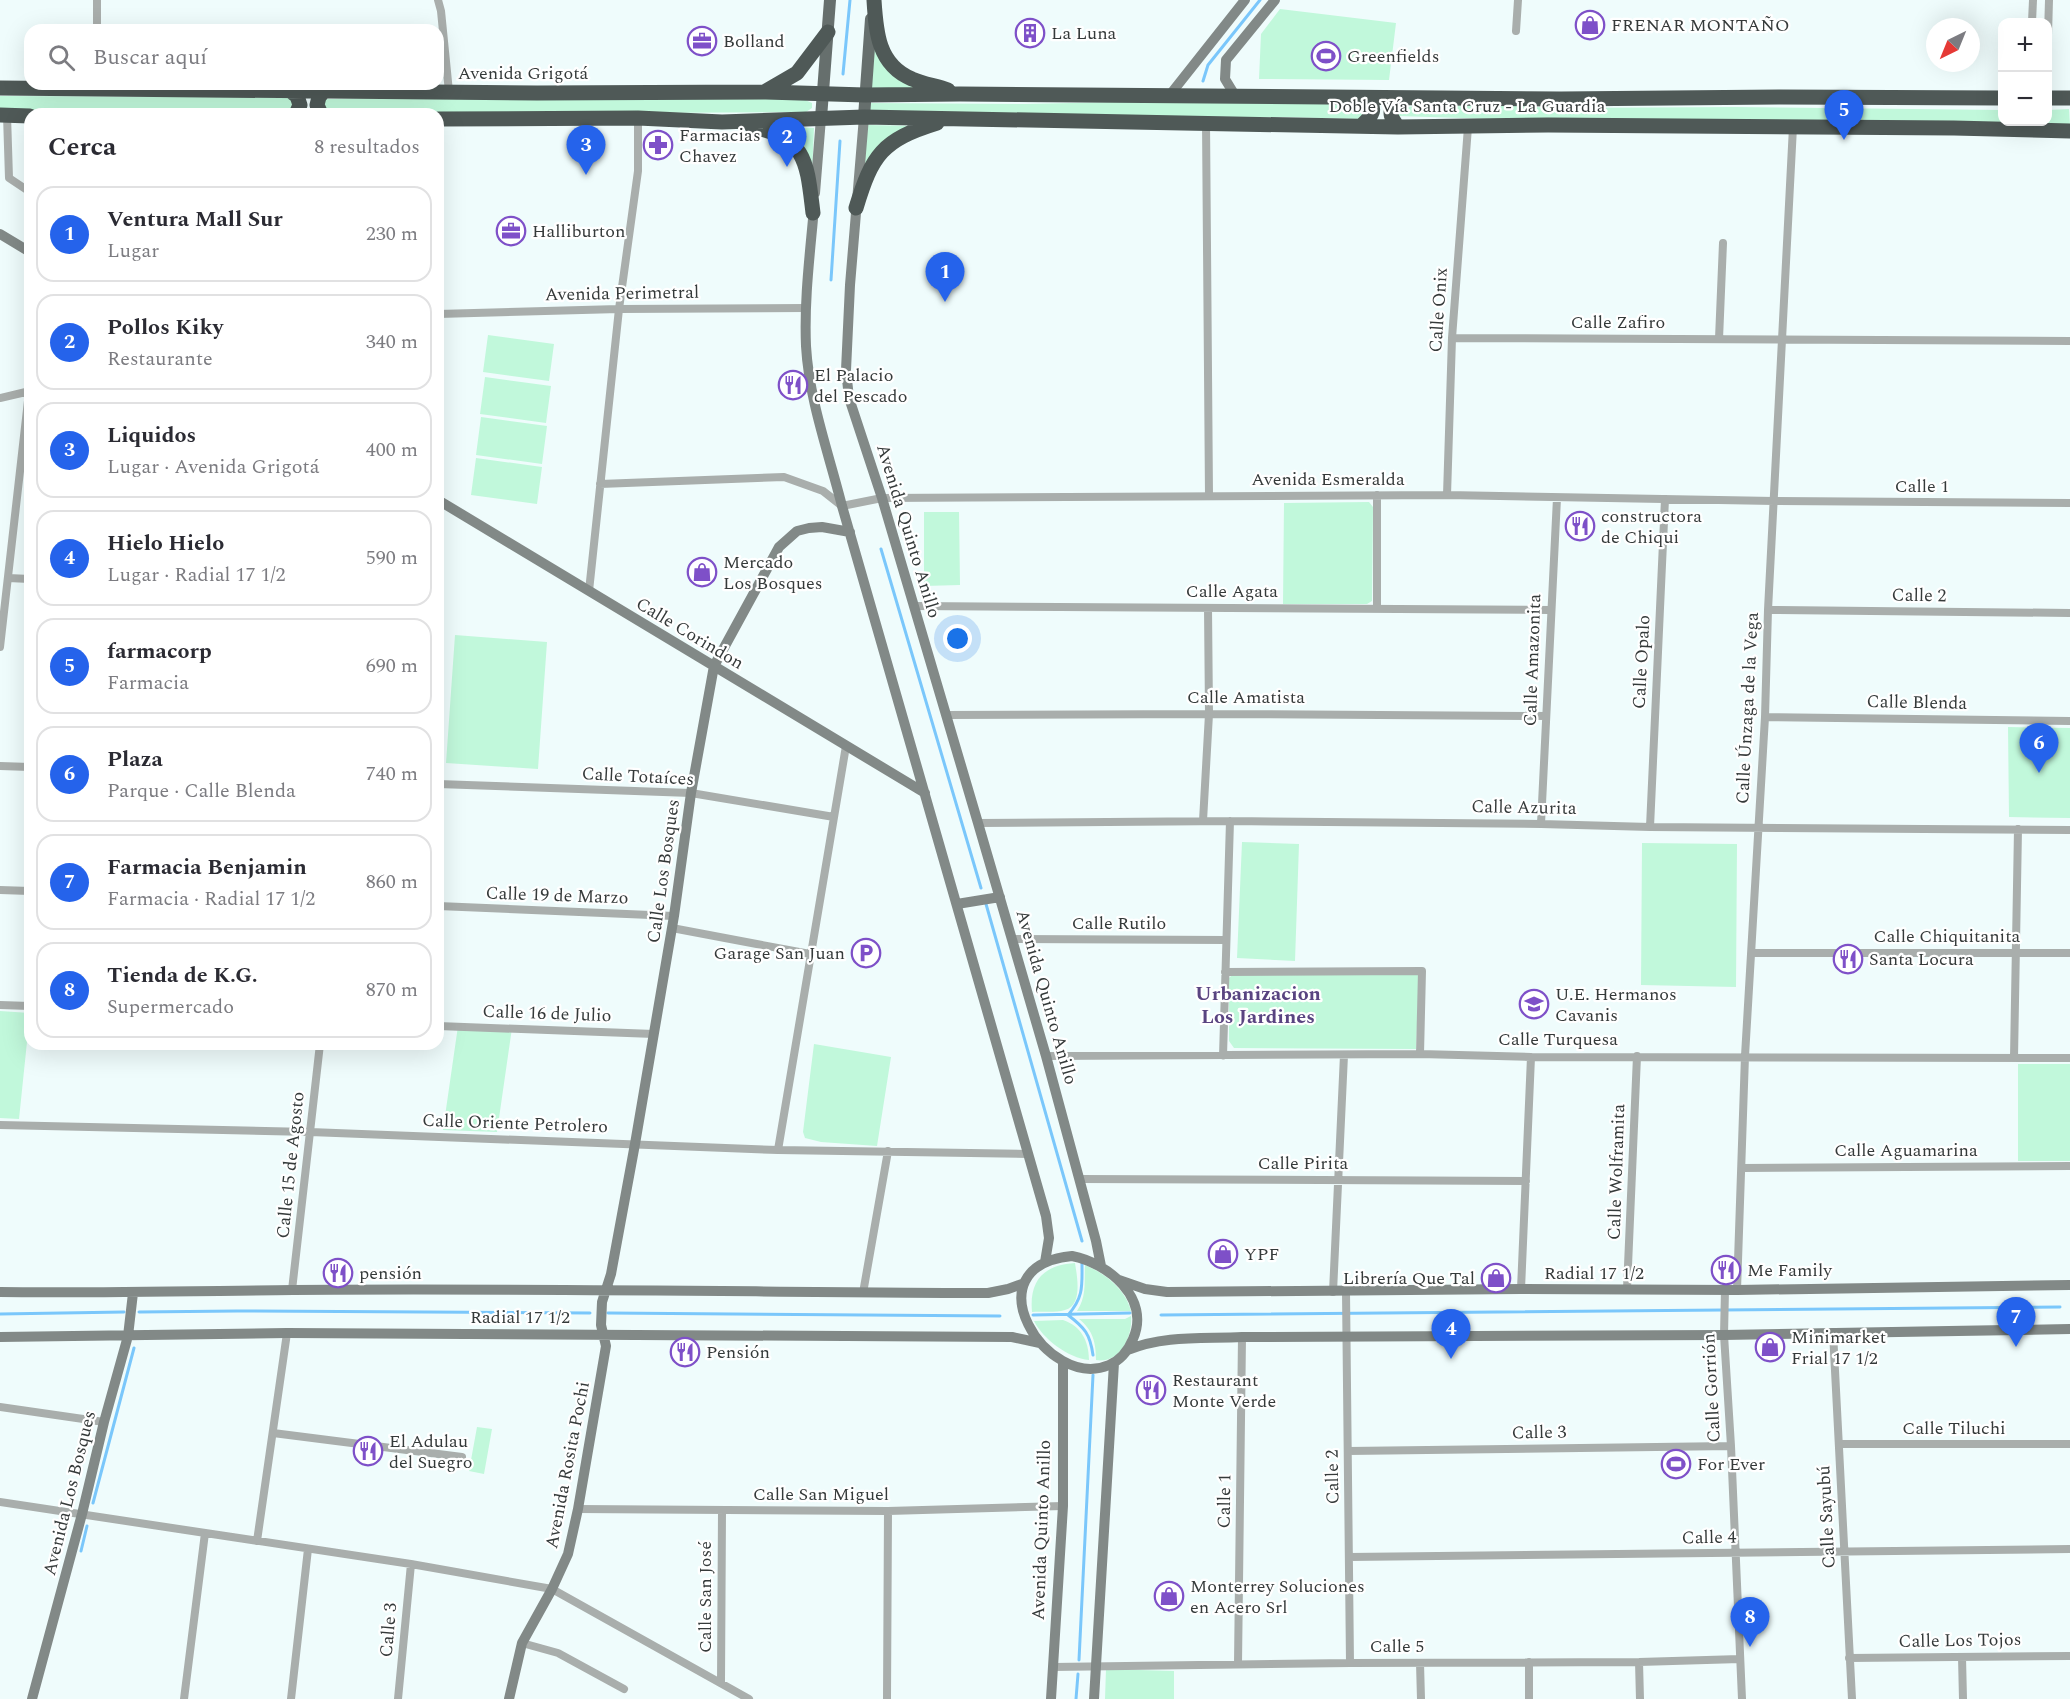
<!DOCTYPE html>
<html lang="es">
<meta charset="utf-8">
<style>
:root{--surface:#fff;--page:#f2f2f3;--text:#2b2b33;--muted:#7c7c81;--line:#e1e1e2;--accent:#2563eb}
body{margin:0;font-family:Spectral,serif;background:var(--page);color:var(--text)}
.controls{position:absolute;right:18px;top:18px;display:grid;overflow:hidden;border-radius:12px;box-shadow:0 6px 24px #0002}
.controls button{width:54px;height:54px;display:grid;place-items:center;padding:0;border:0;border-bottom:2px solid var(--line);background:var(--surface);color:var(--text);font:30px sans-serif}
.compass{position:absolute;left:1926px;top:18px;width:54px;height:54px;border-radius:50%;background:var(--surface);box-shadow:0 6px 24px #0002;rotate:223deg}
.you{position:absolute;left:958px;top:639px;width:21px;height:21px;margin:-15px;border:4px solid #fff;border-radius:50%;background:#1a73e8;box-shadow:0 0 0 9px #1a73e833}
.badge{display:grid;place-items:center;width:39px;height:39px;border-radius:50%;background:var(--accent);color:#fff;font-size:20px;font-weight:700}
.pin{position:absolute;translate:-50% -50px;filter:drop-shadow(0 2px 3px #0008)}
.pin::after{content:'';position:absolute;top:32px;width:21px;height:18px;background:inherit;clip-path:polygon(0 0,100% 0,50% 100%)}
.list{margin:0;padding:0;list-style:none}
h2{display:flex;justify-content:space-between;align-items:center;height:78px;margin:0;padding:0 24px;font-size:26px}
h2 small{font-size:20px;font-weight:400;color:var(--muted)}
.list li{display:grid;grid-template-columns:39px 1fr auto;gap:18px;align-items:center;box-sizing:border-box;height:96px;margin:0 12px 12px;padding:0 12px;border:2px solid var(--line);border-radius:18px}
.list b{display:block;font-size:22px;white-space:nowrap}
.list p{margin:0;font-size:20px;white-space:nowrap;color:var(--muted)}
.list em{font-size:20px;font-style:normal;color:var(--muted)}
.icon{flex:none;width:33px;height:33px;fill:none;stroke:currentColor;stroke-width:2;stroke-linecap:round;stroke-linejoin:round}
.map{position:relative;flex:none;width:2070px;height:1699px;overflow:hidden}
.search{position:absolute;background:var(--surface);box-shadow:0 6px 24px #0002;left:24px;top:24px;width:420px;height:66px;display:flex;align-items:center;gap:15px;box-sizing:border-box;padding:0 21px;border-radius:18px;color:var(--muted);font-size:22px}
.panel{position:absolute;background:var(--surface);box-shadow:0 6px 24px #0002;left:24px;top:108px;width:420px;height:942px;border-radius:18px}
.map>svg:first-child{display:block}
.green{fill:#c1f8db}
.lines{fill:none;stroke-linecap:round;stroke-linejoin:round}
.stream{stroke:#7ac7fb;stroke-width:3}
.street{stroke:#a9aeac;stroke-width:8}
.secondary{stroke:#828987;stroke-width:10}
.primary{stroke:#666f6d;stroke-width:12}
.highway{stroke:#4f5957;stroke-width:15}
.labels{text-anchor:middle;stroke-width:4.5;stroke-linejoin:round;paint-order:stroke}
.poi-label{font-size:18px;fill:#353a3a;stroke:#fff;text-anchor:start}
.street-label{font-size:18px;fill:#353a3a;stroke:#fff}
.neighbourhood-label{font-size:20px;font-weight:bold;fill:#594481;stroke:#fff}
</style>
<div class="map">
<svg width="2070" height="1699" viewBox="0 0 2070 1699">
<rect width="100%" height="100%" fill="#effcfc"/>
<path class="green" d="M1280,9l116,14 -7,57 -130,-1 2,-45z
M873,26l4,17 51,47 -58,-1z
M0,96l289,1 5,3 -2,11 -68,-1 -31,2 -193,-1z
M429,97l374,2 9,4v5l-6,4 -365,2 -117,-4v-10l4,-1z
M1118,102l245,2 4,3 -7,12 -79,-2 -70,2 -344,-7 1,-9 157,1z
M1492,105l68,3 175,-1 267,3v12h46v-12l21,-1 1,16 -576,-6 -97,-3v-9z
M757,125l57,3 -2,46 -3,-11z
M867,125l50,1 -53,47z
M488,335l66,9 -5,37 -66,-9z
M485,377l66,9 -5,37 -66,-9z
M481,417l66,9 -5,38 -66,-9z
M476,458l66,9 -5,37 -66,-9z
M1369,502l4,5 -1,94 -5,3h-84l1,-101z
M924,512h35l1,73 -36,1z
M455,635l92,7 -9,127 -92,-6z
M2008,727l62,1v90l-61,-1z
M1242,842l57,2 -4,117 -58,-3z
M1642,843l95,1 -1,143 -95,-2z
M1232,975h186l1,2 -3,72 -182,-1 -5,-7v-63z
M0,1011l30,2 -11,106 -19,-1z
M458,1026l54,2 -15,104 -54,-2z
M814,1044l77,13 -14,89 -56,-4 -16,-4 -2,-6z
M2018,1064h52v97h-52z
M1075,1263c2,13 8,42 -10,47 -10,3 -23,1 -33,2 -3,-32 12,-47 43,-49z
M1085,1265c20,8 41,25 46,46h-54c10,-15 7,-29 8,-46z
M1131,1316c2,20 -11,48 -35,44 0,-17 -3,-30 -17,-41h46z
M1063,1320c18,6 26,21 26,40 -21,-2 -46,-21 -55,-39z
M477,1427l15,2 -8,45 -15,-3z
M1106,1669l68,2v28h-69z"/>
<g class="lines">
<path class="stream" d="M843,74l7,-74
M1203,81l5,-16 52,-65
M831,280l9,-139
M881,549l100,339
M986,904l96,337
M1082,1263c0,22 2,34 -14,52 17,13 22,19 25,40
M139,1312l98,-1 353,2
M608,1313l392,3
M0,1314l124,-2
M1033,1315l97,-2
M1161,1315l899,-8
M93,1503l41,-155
M81,1551l6,-25
M1079,1660l14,-285
M1076,1699l2,-25"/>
<path class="street" d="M438,0l3,11 8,81
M2032,22l1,-22
M97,30v-30
M1516,31l2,-31
M2048,35l1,-35
M7,115l2,63 21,14
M1206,122l3,374
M438,314l181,-5 187,-1
M1452,338l618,3
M1719,339l4,-96
M0,398l30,-7
M600,484l184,-7 39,14 19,15 40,-8 565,-3 327,6 296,2
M1447,495l5,-157 16,-211
M8,578l22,1
M589,591l30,-282 19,-138v-53
M914,606l636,4
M1377,608v-113
M1768,610l302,3
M0,647l29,-255
M946,715l263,-1 337,2
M1765,717l305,4
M0,766l30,1
M438,784l253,9 143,24
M1203,821l6,-107 -1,-106
M978,823l252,-2 311,3 109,3 420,3
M1541,824l16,-326
M1650,827l15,-328
M0,890l30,1
M438,906l236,10
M672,928l138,26
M1012,939l214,1
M1751,953h319
M1225,972l197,-1 -2,83
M0,1005l30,1
M438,1026l216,8
M1046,1056l374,-2 111,3 539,1
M1223,1056l7,-235
M2014,1058l4,-229
M0,1125l310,7 468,18 250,4
M778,1150l68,-404
M1742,1168l328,-2
M1080,1179l446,2
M1521,1289l10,-232
M1627,1289l10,-233
M292,1290l28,-246
M1725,1290l-1,45 7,111 11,253
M1737,1290l8,-234 20,-339 3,-107 25,-483
M1333,1292l11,-237
M1346,1292l4,371
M863,1293l25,-142
M1833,1332l19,367
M0,1407l104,15
M273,1433l189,24
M1839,1444h231
M1348,1451l383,-5
M0,1502l411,62 141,25 197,110
M578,1509l310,2 175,-5
M257,1541l30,-208
M1349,1557l721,-8
M522,1643l36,10 66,36
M1962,1657l1,42
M1849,1658l221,-2
M1529,1662v37
M1639,1662l1,37
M1420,1663l1,36
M1238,1664l4,-327
M1053,1667l297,-4 289,-1 101,-3
M721,1683l1,-172
M184,1699l21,-166
M291,1699l17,-150
M398,1699l13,-135
M887,1699l1,-188"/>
<path class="secondary" d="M1169,96l76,-96
M1236,97l-11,-18 1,-19 49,-60
M864,117l-14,168 -4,85 3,28 33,100 96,325 68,233 50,185 5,25
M815,193l6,-75
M814,208c-4,46 -10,92 -8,138 3,54 23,108 36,160l204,710 3,22 -4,24
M0,234l30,18
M438,500l487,293
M957,904l43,-7
M1072,1256c36,7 79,42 61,83 -5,12 -12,21 -24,26 -62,27 -141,-99 -37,-109z
M1119,1280l26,9 22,3 354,-3 216,1 333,-5
M0,1292c98,1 195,-1 293,-2 232,-2 463,2 695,3l20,-4 14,-5
M0,1337l287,-4 725,4 28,6
M1128,1350c36,-15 76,-11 114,-13l482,-2 346,-6
M32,1699l50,-185 22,-92 24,-86 5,-43
M509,1699l13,-56 30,-54 16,-35 10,-45 28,-163 -5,-21 1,-23 9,-28 24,-130 39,-228 17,-123 23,-127 65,-119 18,-16 12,-3 13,-1 28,5
M1051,1699l12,-193v-143
M1094,1699l20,-336"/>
<path class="primary" d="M864,117l7,-98
M821,118l9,-118"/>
<path class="highway" d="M874,0c2,32 4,65 38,79 11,5 25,7 36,11
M0,88l537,5 229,-1 99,3 95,-1 601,5 218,-2 223,1
M289,90l8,6 3,9 -4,9
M766,91l31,-18 31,-41
M2048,98h22
M321,114l-4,-9 2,-8 5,-6
M0,115l30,1
M438,119l200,-1 84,4 142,-5 534,10 150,-2 406,3 116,3
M1361,126c11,-10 18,-18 3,-28
M752,127c55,10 55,37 61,86
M1398,127c-7,-9 -9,-13 -5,-24l13,-5
M856,208c16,-53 26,-68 81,-85"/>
</g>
<defs>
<g id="shop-ring" transform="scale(1.5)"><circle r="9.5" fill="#fff" stroke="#7e50c8" stroke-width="1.5"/><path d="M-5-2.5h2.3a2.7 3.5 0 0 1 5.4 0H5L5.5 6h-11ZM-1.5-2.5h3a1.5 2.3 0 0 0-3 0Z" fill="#7e50c8"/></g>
<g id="building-ring" transform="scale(1.5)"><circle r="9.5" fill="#fff" stroke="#7e50c8" stroke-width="1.5"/><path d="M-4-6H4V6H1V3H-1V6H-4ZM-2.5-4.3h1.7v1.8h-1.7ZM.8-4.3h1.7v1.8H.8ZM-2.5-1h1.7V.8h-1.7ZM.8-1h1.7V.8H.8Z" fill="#7e50c8"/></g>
<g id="office-ring" transform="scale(1.5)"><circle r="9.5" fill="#fff" stroke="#7e50c8" stroke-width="1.5"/><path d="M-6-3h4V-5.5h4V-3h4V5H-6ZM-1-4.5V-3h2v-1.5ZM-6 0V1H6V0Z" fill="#7e50c8"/></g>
<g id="stadium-ring" transform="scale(1.5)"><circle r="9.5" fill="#fff" stroke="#7e50c8" stroke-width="1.5"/><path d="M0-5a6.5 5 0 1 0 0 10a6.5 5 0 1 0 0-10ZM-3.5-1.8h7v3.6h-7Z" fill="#7e50c8"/></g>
<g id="pharmacy-ring" transform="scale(1.5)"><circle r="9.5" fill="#fff" stroke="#7e50c8" stroke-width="1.5"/><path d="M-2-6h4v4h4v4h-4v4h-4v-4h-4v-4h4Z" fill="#7e50c8"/></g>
<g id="restaurant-ring" transform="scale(1.5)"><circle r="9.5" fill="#fff" stroke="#7e50c8" stroke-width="1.5"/><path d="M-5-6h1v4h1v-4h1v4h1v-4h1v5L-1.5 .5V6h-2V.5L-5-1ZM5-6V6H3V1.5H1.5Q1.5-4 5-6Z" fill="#7e50c8"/></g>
<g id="parking-ring" transform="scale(1.5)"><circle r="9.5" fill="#fff" stroke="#7e50c8" stroke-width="1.5"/><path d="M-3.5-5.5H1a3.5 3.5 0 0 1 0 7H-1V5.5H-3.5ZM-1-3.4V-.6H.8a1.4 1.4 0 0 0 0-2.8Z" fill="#7e50c8"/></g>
<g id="school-ring" transform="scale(1.5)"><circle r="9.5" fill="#fff" stroke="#7e50c8" stroke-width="1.5"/><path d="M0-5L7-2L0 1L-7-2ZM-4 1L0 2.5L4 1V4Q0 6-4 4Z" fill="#7e50c8"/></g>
</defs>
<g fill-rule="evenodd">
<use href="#shop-ring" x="1590" y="25"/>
<use href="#building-ring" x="1030" y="33"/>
<use href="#office-ring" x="702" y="41"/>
<use href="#stadium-ring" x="1326" y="56"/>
<use href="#pharmacy-ring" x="658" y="145"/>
<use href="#office-ring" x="511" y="231"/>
<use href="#restaurant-ring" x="793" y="385"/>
<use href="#restaurant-ring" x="1580" y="526"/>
<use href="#shop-ring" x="702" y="572"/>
<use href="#parking-ring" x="866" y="953"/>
<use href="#restaurant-ring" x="1848" y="959"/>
<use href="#school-ring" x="1534" y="1004"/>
<use href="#shop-ring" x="1223" y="1254"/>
<use href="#restaurant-ring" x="1726" y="1270"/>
<use href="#restaurant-ring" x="338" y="1273"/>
<use href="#shop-ring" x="1496" y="1278"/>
<use href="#shop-ring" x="1770" y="1347"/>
<use href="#restaurant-ring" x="685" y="1352"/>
<use href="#restaurant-ring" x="1151" y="1390"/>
<use href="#restaurant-ring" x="368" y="1451"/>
<use href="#stadium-ring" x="1676" y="1464"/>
<use href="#shop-ring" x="1169" y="1596"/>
</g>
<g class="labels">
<g class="poi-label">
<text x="1611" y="31">FRENAR MONTAÑO</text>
<text x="1051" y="39">La Luna</text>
<text x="723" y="47">Bolland</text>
<text x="1347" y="62">Greenfields</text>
<text x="679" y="141">Farmacias<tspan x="679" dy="21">Chavez</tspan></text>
<text x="532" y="237">Halliburton</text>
<text x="814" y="381">El Palacio<tspan x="814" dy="21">del Pescado</tspan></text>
<text x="1601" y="522">constructora<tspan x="1601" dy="21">de Chiqui</tspan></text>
<text x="723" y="568">Mercado<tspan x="723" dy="21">Los Bosques</tspan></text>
<text x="845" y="959" text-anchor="end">Garage San Juan</text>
<text x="1869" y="965">Santa Locura</text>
<text x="1555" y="1000">U.E. Hermanos<tspan x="1555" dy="21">Cavanis</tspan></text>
<text x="1244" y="1260">YPF</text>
<text x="1747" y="1276">Me Family</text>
<text x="359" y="1279">pensión</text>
<text x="1475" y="1284" text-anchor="end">Librería Que Tal</text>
<text x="1791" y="1343">Minimarket<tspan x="1791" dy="21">Frial 17 1/2</tspan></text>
<text x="706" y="1358">Pensión</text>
<text x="1172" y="1386">Restaurant<tspan x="1172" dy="21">Monte Verde</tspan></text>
<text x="389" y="1447">El Adulau<tspan x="389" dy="21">del Suegro</tspan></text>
<text x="1697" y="1470">For Ever</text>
<text x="1190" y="1592">Monterrey Soluciones<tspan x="1190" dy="21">en Acero Srl</tspan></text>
</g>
<g class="street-label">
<text x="523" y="79">Avenida Grigotá</text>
<text x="1467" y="112">Doble Vía Santa Cruz - La Guardia</text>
<text transform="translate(622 293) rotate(-1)" y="6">Avenida Perimetral</text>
<text transform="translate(1438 310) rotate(-86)" y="6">Calle Onix</text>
<text x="1618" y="328">Calle Zafiro</text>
<text x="1328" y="485">Avenida Esmeralda</text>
<text x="1922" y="492">Calle 1</text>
<text transform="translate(909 531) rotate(73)" y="6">Avenida Quinto Anillo</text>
<text x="1232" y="597">Calle Agata</text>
<text transform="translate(1919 595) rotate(1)" y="6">Calle 2</text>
<text transform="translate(690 633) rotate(31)" y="6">Calle Corindon</text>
<text transform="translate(1532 660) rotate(-88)" y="6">Calle Amazonita</text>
<text transform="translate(1641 662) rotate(-87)" y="6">Calle Opalo</text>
<text x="1246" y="703">Calle Amatista</text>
<text transform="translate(1917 702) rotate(1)" y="6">Calle Blenda</text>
<text transform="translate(1747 708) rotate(-87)" y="6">Calle Únzaga de la Vega</text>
<text transform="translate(638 776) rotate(3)" y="6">Calle Totaíces</text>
<text transform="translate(1524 807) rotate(1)" y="6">Calle Azurita</text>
<text transform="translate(663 871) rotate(-82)" y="6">Calle Los Bosques</text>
<text transform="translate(557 895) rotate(2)" y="6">Calle 19 de Marzo</text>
<text x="1119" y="929">Calle Rutilo</text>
<text x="1947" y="942">Calle Chiquitanita</text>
<text transform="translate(1047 997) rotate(74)" y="6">Avenida Quinto Anillo</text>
<text transform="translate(547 1013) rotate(2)" y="6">Calle 16 de Julio</text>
<text x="1558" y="1045">Calle Turquesa</text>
<text transform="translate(515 1123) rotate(2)" y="6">Calle Oriente Petrolero</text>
<text x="1906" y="1156">Calle Aguamarina</text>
<text x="1303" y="1169">Calle Pirita</text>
<text transform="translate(290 1165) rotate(-84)" y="6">Calle 15 de Agosto</text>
<text transform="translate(1616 1172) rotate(-88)" y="6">Calle Wolframita</text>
<text x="1594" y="1279">Radial 17 1/2</text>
<text x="520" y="1323">Radial 17 1/2</text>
<text transform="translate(1711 1388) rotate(-93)" y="6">Calle Gorrión</text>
<text x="1954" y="1434">Calle Tiluchi</text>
<text transform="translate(1539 1432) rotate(-1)" y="6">Calle 3</text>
<text transform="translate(567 1465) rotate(-79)" y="6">Avenida Rosita Pochi</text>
<text transform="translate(1332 1477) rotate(-91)" y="6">Calle 2</text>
<text transform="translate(69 1493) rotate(-76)" y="6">Avenida Los Bosques</text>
<text x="821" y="1500">Calle San Miguel</text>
<text transform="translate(1224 1501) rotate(-89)" y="6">Calle 1</text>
<text transform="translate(1826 1517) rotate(-93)" y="6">Calle Sayubú</text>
<text transform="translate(1041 1530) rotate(-88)" y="6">Avenida Quinto Anillo</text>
<text transform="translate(1709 1537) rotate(-1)" y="6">Calle 4</text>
<text transform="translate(705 1597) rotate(-90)" y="6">Calle San José</text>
<text transform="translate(388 1630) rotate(-85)" y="6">Calle 3</text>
<text transform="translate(1960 1640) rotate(-1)" y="6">Calle Los Tojos</text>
<text x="1397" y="1652">Calle 5</text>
</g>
<g class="neighbourhood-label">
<text x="1258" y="1000">Urbanizacion<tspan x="1258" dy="23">Los Jardines</tspan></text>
</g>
</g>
</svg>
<div class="controls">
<button>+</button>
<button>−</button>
</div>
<svg class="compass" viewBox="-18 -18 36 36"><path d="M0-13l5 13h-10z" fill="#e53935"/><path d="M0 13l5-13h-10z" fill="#7c7c81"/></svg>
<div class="you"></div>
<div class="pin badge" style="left:945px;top:302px">1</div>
<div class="pin badge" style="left:787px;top:167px">2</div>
<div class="pin badge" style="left:586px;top:175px">3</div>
<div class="pin badge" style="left:1451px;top:1359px">4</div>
<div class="pin badge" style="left:1844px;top:140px">5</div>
<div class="pin badge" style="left:2039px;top:773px">6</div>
<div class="pin badge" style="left:2016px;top:1347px">7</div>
<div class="pin badge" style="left:1750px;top:1647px">8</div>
<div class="search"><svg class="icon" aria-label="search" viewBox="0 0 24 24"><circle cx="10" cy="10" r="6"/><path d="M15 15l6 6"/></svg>Buscar aquí</div>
<section class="panel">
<h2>Cerca<small>8 resultados</small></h2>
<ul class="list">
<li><span class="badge">1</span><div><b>Ventura Mall Sur</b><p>Lugar</p></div><em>230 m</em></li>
<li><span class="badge">2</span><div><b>Pollos Kiky</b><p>Restaurante</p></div><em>340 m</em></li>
<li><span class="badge">3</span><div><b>Liquidos</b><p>Lugar · Avenida Grigotá</p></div><em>400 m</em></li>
<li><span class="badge">4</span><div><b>Hielo Hielo</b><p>Lugar · Radial 17 1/2</p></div><em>590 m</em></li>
<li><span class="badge">5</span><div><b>farmacorp</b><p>Farmacia</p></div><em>690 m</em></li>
<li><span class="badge">6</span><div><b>Plaza</b><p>Parque · Calle Blenda</p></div><em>740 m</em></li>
<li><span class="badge">7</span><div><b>Farmacia Benjamin</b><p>Farmacia · Radial 17 1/2</p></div><em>860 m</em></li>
<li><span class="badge">8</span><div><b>Tienda de K.G.</b><p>Supermercado</p></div><em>870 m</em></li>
</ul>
</section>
</div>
